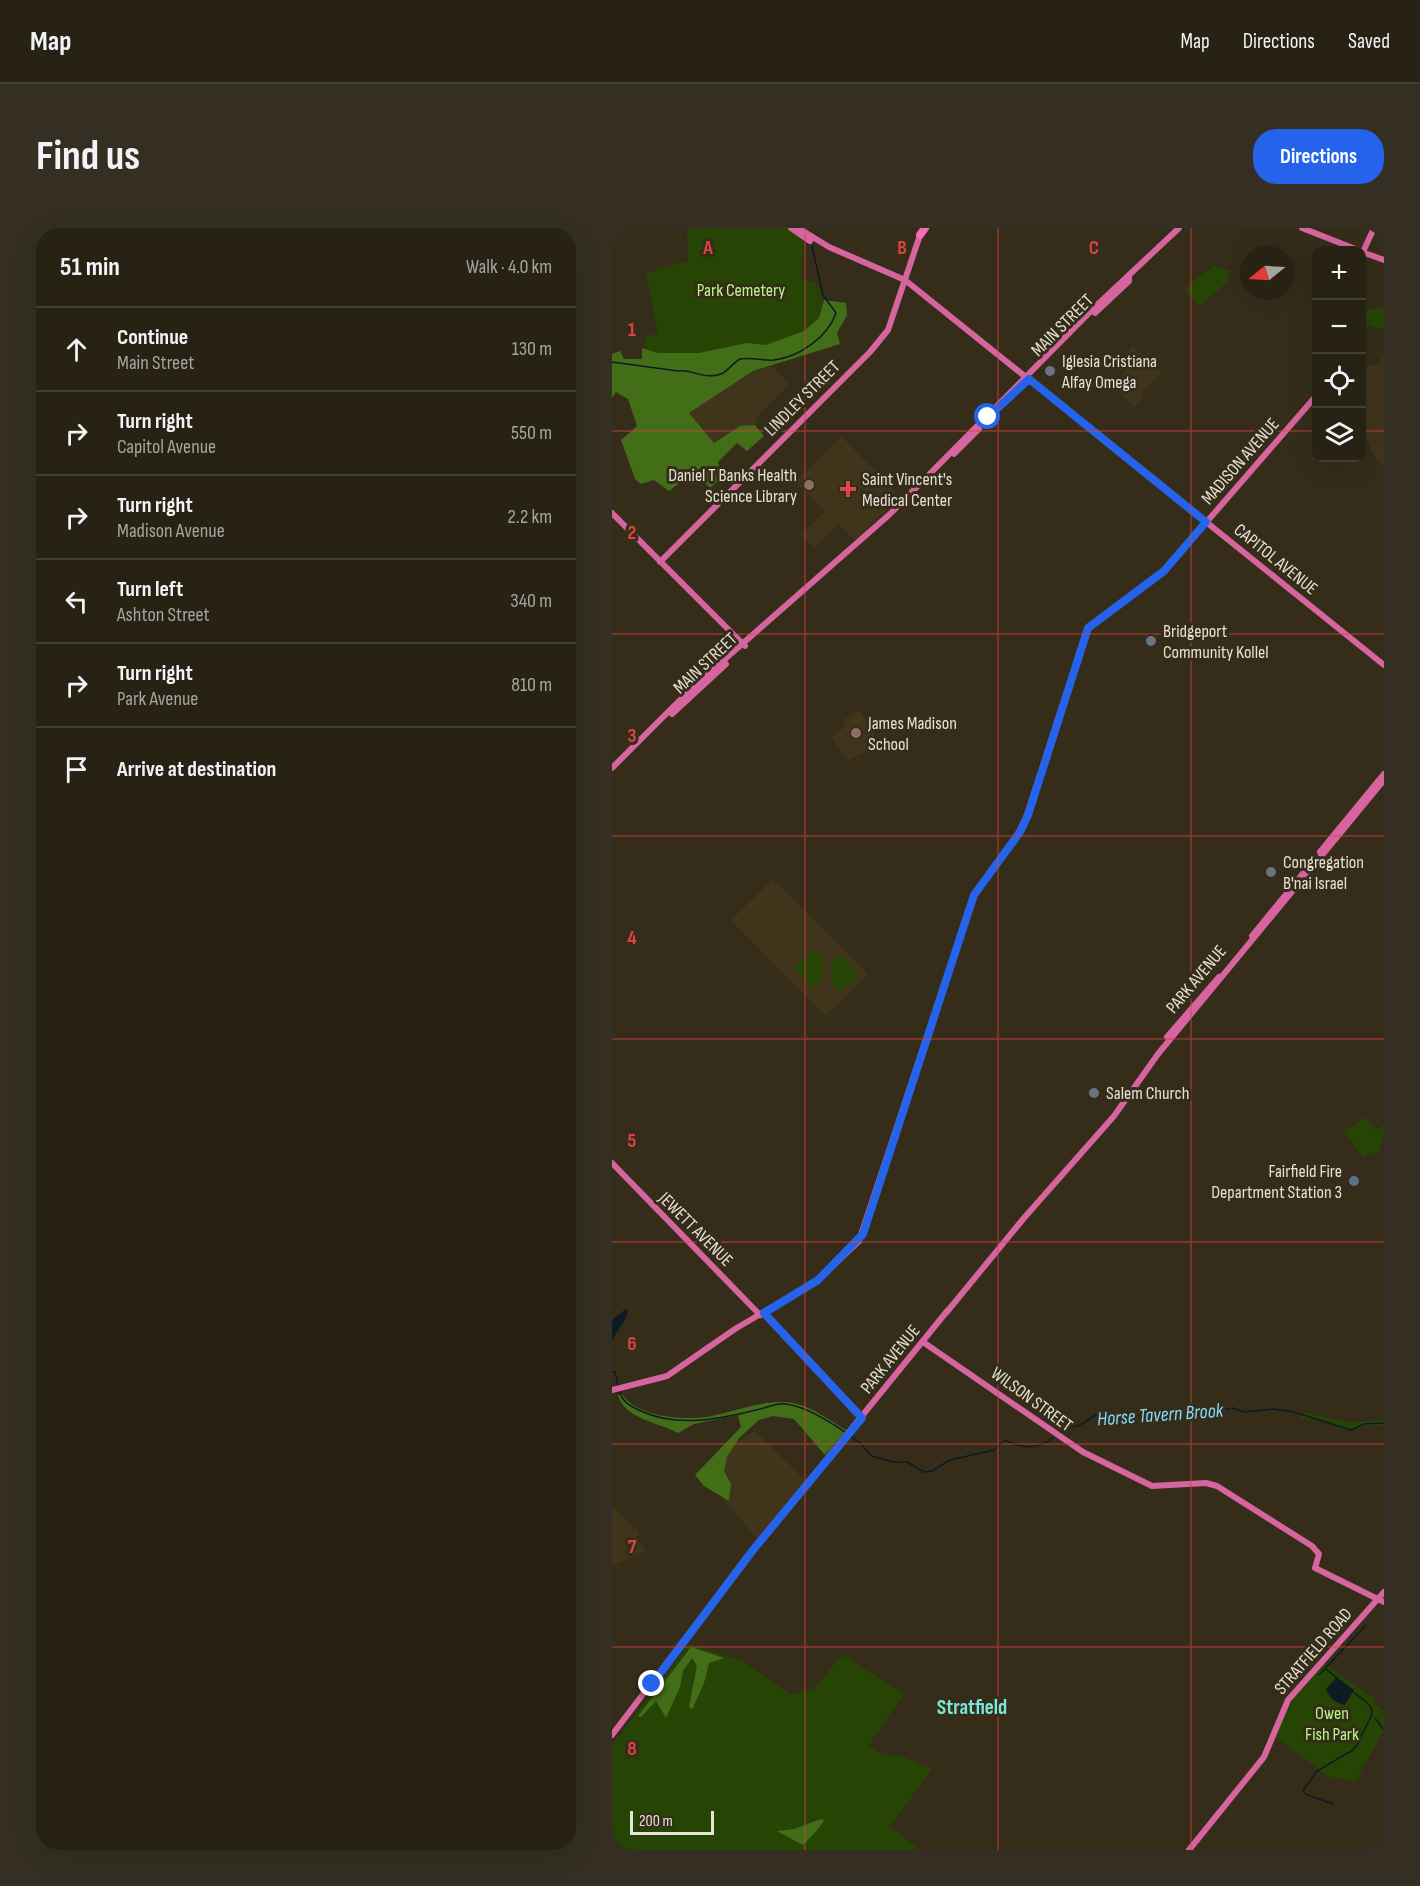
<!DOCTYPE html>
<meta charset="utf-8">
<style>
:root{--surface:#282214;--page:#342f22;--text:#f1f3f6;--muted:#a5a4a0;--line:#443f34;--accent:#2563eb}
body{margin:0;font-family:"Sofia Sans Condensed",sans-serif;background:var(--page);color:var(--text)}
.controls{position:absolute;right:18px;top:18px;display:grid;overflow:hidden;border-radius:12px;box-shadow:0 6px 24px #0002}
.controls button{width:54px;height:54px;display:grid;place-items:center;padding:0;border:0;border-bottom:2px solid var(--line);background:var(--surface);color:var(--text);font:30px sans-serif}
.compass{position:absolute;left:628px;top:18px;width:54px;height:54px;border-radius:50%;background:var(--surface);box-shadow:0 6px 24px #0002;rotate:252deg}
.scale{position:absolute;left:18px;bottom:15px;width:84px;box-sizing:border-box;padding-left:6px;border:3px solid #e6e0d5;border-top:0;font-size:16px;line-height:21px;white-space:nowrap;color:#e6e0d5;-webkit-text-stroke:4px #352d1a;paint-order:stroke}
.stop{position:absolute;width:18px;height:18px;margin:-14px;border:4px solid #2563eb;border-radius:50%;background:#fff}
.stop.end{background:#2563eb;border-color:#fff;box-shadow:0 2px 6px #0008}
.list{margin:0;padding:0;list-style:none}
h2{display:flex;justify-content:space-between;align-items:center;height:78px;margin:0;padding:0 24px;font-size:26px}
h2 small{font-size:20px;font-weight:400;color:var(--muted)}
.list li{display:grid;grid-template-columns:39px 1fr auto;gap:18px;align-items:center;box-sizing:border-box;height:84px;padding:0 24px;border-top:2px solid var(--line)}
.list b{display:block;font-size:22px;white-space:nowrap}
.list p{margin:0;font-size:20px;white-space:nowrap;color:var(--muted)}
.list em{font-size:20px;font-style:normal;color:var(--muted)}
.icon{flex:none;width:33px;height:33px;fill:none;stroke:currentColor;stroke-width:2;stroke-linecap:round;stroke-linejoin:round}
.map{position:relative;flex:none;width:772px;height:1622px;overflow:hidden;border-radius:24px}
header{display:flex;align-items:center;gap:36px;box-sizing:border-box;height:84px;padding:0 30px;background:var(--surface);border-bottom:2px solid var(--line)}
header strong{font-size:28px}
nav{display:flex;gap:33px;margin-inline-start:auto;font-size:21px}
.intro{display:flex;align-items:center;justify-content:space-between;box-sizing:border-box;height:144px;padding:0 36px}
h1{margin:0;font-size:42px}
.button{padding:15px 27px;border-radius:24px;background:var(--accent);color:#fff;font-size:21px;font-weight:700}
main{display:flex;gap:36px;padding:0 36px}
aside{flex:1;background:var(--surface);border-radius:24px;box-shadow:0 6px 24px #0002}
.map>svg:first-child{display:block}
.built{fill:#40341b}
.green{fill:#264505}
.forest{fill:#436e18}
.water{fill:#0c1c22}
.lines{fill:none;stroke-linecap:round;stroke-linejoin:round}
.stream{stroke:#0c1c22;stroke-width:1.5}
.major{stroke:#d6649e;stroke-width:6}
.highway{stroke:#f76db4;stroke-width:8}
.route{stroke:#2563eb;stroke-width:8}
.grid{fill:none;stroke:#d84442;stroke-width:1.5;stroke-opacity:0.55}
.worship-dot{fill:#6b7280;stroke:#352d1a;stroke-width:2}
.education-dot{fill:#8d6e63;stroke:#352d1a;stroke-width:2}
.health-dot{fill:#e0444e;stroke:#352d1a;stroke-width:2}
.service-dot{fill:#5c6f8a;stroke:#352d1a;stroke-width:2}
.labels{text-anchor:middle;stroke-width:6;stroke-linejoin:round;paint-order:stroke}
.park-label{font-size:18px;fill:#b9f789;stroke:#352d1a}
.street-label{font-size:18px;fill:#e6e0d5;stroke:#352d1a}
.poi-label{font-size:18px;fill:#e6e0d5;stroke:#352d1a;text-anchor:start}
.water-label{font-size:20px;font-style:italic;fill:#83d9f6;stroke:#352d1a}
.quarter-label{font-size:21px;font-weight:bold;fill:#7de6db;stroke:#352d1a}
.grid-label{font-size:20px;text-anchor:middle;font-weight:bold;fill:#d84442;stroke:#352d1a;stroke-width:6;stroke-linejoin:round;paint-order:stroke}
</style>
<header>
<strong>Map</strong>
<nav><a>Map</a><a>Directions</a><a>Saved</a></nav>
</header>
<div class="intro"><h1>Find us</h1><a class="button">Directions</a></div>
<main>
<aside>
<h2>51 min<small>Walk · 4.0 km</small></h2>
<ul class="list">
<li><svg class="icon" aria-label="ahead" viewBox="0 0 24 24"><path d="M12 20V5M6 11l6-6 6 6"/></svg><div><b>Continue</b><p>Main Street</p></div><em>130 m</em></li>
<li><svg class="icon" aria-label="right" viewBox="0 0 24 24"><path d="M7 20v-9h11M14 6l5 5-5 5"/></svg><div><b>Turn right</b><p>Capitol Avenue</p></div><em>550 m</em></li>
<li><svg class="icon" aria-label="right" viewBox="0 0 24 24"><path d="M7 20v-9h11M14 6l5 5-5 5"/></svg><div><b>Turn right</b><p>Madison Avenue</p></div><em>2.2 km</em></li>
<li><svg class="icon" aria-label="left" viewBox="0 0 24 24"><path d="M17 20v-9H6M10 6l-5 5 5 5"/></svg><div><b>Turn left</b><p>Ashton Street</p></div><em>340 m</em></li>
<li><svg class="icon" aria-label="right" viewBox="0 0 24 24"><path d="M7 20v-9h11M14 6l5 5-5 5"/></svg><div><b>Turn right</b><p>Park Avenue</p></div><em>810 m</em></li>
<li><svg class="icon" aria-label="arrive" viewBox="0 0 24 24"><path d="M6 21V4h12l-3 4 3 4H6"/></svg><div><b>Arrive at destination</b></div></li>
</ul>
</aside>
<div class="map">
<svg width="772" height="1622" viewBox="0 0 772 1622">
<rect width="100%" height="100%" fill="#352d1a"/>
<path class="built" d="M521,118l28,27 -20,21 3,3 -10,10 -22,-22 14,-14 -9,-9z
M772,126v113l-15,-19 2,-3 -9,-9v-70l17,-1z
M159,138l16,16v4l-29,29 -3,10 -15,1 -26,17 -25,-30 60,-40z
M229,208l60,61 -46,43 -17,-16 -23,24 -14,-13 24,-24 -30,-29z
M248,482l21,35 -33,15 -17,-22 15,-12 -3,-6z
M161,651l95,95 -43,42 -94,-96z
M143,1203l51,50 -49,58 -56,-67 22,-22z
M0,1278l28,27 -5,5 11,13 -34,15z"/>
<path class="green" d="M75,0h101l16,13 -3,37 16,5 8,25 -19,35 -158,15 -3,-21 13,-4 -12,-60 42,-12z
M602,38l17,5 -4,11 -27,24 -14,-15 4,-8z
M772,80v21l-22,-4v-15z
M203,721c11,12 12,28 -1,39l-20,-20z
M230,727l18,21 -21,16c-12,-12 -12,-28 3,-37z
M754,889l10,13 8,-5v11l-5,15 -16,7 -18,-27z
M693,1185l47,10 32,-3v6l-15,-1 -19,6 -21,-8 -30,-5z
M77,1416l53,17 47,32 7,1 19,-6 27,-33 62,39 -36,52 15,9 19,1 30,13 -42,57 29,24h-307v-105z
M711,1435l51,35v6l10,6v20l-29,52 -28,-6 -52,-40 12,-31z"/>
<path class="forest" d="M212,72l22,3 1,12 -10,18 3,11 -87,27 -64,42 25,30 26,-17 15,-1 9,11 -17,15 -10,-8 -19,19 1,4 -6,5 6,9 -9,8 -16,-16 -25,19 -15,-11 -13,4 -6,-5 -14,-39 16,-14 -9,-27 -12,-7 -4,6v-44l8,-3 4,8h18v-11l15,5h42l48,-10 19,2 38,-14 15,-13z
M10,1166c12,19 45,24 67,24 31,1 62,-17 95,-16 24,1 42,16 62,28l-21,25 -31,-36 -21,-3 -14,4 -20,18 -12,19 -3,14 7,13 -2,17 -25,-15 -9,-11 46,-48 -3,-12 -44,9 -16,9c-18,-10 -55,-15 -60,-38z
M79,1419l33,11 -15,5 -5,20 -11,25 -2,1 -2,-3 8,-40 -5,-8 -9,13 -3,16 -14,31 -10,-17 -15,16 -3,-1z
M209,1591l3,1c-1,5 -16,20 -21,25l-26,-14 17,-2z"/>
<path class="water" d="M15,1080v8l-15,24v-20z
M725,1449l17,13 -9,15c-8,-1 -17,-8 -19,-16z"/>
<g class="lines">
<path class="stream" d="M0,134l66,9c13,-2 27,9 43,3 6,-2 13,-12 19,-15 12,-2 22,2 34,1 25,-3 54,-23 62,-47l-13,-18 -11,-49
M0,1144h3l3,13
M7,1162c3,12 11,16 22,21 38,18 84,7 123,-3 7,-2 14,-5 22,-4 21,3 42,17 59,28
M446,1206l10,-7 10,-1 18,-11 81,1 56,-8 11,4 30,-3 20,3 57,18 13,-6 20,-1
M239,1209l7,4 14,15 21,6h14l17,10 8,-1 18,-11 44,-10 11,-10c18,9 32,10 49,-3
M714,1441l11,9
M707,1447l47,-50
M741,1464c31,21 17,20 7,48
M763,1490l8,11
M721,1576l-28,-10 -2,-4 14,-19 36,-21 6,-8"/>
<path class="major" d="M179,0l19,13
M186,0l31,19 76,33 479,385
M690,0l56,22
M750,24l22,8
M750,26l12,-26
M483,85l34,-32v-4
M342,226l25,-25
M0,285l133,133
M48,334l210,-210 18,-22 33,-98
M60,486l54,-50
M0,540l80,-80 198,-174 205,-207 84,-79
M708,624l64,-78
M640,708l58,-71
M555,809l52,-60
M0,935l148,152
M151,1085l99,105
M334,1085l78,-95 90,-102 44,-62 226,-274
M311,1114l160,110 69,34 54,-3 11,3 95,60 7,8 -4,14 69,34
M0,1162l55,-14 68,-47 83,-49 41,-39 115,-346 45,-63 8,-17 61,-187 76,-57 152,-175
M0,1507l141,-185 195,-240
M577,1622l75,-93 24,-57 96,-108"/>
<path class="highway" d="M308,7l5,-7"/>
</g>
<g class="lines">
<path class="route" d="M40,1456l101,-134 109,-132 -98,-105 54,-33 45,-46 111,-339 46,-63 8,-17 60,-187 76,-57 42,-49 -177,-143 -41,38"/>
</g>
<path class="grid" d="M193,0v1622M386,0v1622M579,0v1622M0,203h704M750,203h22M0,406h772M0,608h772M0,811h772M0,1014h772M0,1216h772M0,1419h772"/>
<g class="worship-dot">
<circle cx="438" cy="143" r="6"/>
<circle cx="539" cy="413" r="6"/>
<circle cx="659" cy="644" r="6"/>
<circle cx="482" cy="865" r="6"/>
</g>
<g class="education-dot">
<circle cx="197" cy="257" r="6"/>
<circle cx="244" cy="505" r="6"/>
</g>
<path class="health-dot" d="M233 252h6v6h6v6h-6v6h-6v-6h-6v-6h6z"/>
<circle class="service-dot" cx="742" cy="953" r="6"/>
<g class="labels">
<g class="park-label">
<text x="129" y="68">Park Cemetery</text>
<text x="720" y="1491">Owen<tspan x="720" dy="21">Fish Park</tspan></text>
</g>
<g class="street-label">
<text transform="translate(450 97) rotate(-45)" y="6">MAIN STREET</text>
<text transform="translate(190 170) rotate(-45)" y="6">LINDLEY STREET</text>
<text transform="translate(628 233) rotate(-49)" y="6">MADISON AVENUE</text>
<text transform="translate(664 331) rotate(39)" y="6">CAPITOL AVENUE</text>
<text transform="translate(93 435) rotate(-43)" y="6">MAIN STREET</text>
<text transform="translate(584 751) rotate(-50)" y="6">PARK AVENUE</text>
<text transform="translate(84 1001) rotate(45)" y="6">JEWETT AVENUE</text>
<text transform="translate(278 1131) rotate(-51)" y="6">PARK AVENUE</text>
<text transform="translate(420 1171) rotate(36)" y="6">WILSON STREET</text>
<text transform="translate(701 1423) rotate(-49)" y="6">STRATFIELD ROAD</text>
</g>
<g class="poi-label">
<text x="450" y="139">Iglesia Cristiana<tspan x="450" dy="21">Alfay Omega</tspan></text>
<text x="185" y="253" text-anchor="end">Daniel T Banks Health<tspan x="185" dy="21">Science Library</tspan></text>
<text x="250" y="257">Saint Vincent's<tspan x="250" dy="21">Medical Center</tspan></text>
<text x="551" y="409">Bridgeport<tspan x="551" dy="21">Community Kollel</tspan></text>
<text x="256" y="501">James Madison<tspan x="256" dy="21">School</tspan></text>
<text x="671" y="640">Congregation<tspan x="671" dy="21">B'nai Israel</tspan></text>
<text x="494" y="871">Salem Church</text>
<text x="730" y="949" text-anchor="end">Fairfield Fire<tspan x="730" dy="21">Department Station 3</tspan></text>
</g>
<g class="water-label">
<text transform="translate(548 1186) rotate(-4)" y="7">Horse Tavern Brook</text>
</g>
<g class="quarter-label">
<text x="360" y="1486">Stratfield</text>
</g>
</g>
<g class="grid-label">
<text x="96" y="26">A</text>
<text x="290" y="26">B</text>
<text x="482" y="26">C</text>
<text x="20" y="108">1</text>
<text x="20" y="311">2</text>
<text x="20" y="514">3</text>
<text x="20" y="716">4</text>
<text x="20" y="919">5</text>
<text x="20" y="1122">6</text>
<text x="20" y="1325">7</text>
<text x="20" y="1527">8</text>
</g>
</svg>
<div class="controls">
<button>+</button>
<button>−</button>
<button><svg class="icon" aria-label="locate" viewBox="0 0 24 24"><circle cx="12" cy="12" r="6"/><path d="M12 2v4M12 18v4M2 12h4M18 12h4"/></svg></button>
<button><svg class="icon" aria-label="layers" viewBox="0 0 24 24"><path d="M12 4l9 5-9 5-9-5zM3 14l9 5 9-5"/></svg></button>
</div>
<svg class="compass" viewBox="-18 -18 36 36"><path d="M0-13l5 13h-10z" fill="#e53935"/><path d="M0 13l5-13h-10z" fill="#a5a4a0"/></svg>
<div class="scale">200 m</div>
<div class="stop" style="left:376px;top:189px"></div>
<div class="stop end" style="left:40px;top:1456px"></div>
</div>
</main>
